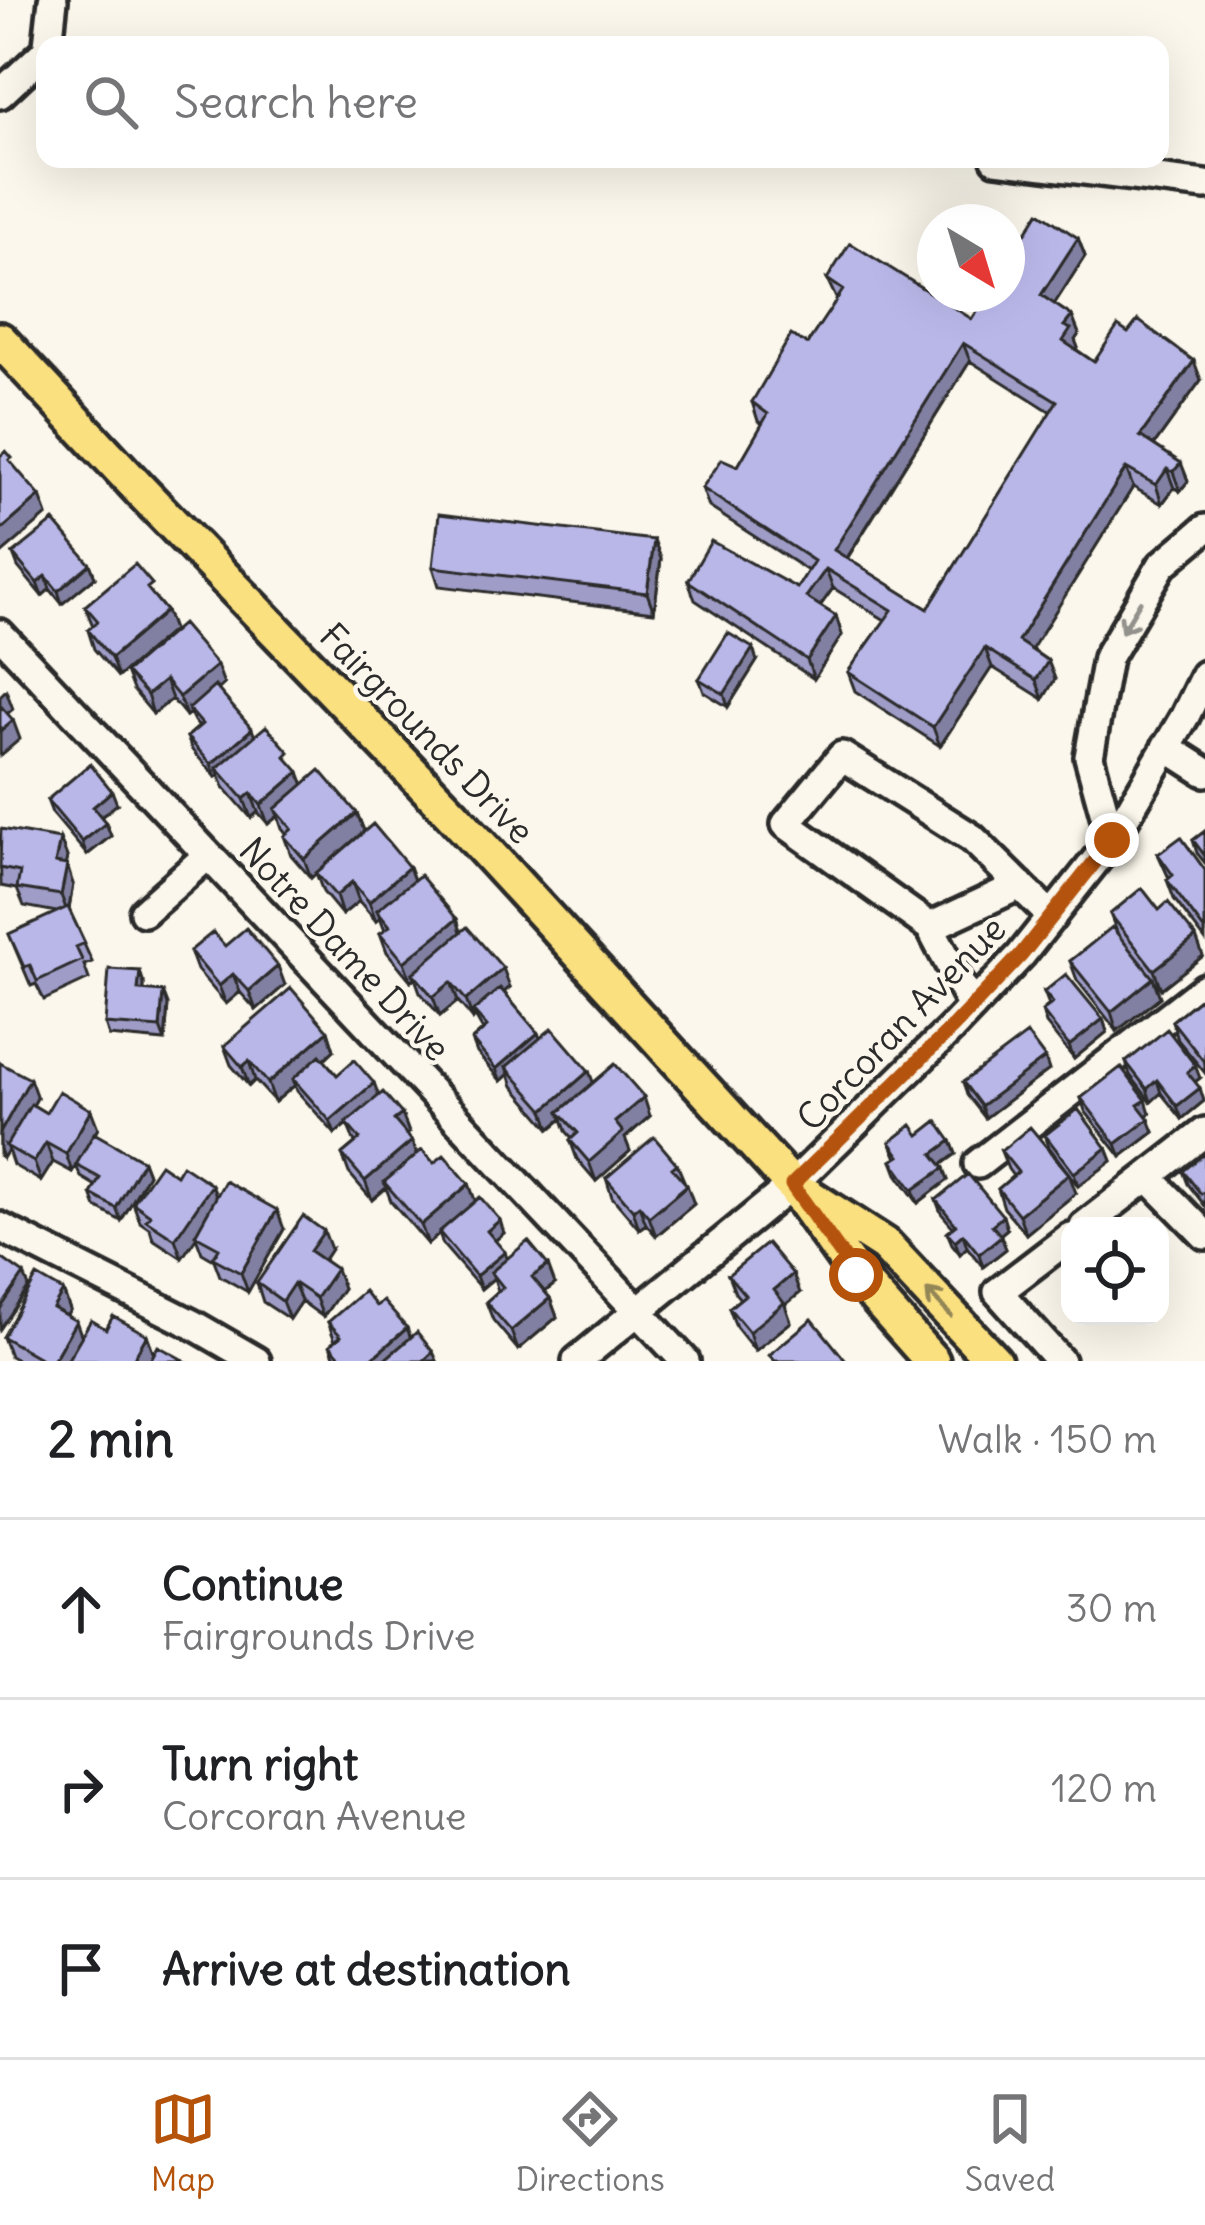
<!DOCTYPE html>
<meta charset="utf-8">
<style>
:root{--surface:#fff;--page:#f6f6f6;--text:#202124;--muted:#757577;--line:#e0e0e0;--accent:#b45309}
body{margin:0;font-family:Delius,sans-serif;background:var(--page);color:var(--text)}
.controls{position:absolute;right:36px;bottom:36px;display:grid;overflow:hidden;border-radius:24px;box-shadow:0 12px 48px #0002}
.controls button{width:108px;height:108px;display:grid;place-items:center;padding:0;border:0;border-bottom:3px solid var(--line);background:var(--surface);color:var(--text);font:60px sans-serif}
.compass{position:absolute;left:917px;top:204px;width:108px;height:108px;border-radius:50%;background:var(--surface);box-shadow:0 12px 48px #0002;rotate:142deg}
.stop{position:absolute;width:36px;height:36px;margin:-27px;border:9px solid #b45309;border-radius:50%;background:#fff}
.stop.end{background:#b45309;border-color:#fff;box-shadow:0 3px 12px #0008}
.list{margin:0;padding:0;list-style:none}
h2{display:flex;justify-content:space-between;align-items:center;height:156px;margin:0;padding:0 48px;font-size:51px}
h2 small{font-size:39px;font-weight:400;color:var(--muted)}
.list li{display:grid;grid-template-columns:78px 1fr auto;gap:36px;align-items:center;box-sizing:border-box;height:180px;padding:0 48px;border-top:3px solid var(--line)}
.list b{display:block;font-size:45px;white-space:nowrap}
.list p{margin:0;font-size:39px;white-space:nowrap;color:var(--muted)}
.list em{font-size:39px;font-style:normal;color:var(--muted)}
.icon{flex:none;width:66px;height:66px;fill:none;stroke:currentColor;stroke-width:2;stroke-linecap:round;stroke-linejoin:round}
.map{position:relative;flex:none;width:1205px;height:1361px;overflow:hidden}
.search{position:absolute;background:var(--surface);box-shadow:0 12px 48px #0002;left:36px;right:36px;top:36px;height:132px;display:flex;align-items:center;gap:30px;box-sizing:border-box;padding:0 42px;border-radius:24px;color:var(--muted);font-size:45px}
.sheet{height:696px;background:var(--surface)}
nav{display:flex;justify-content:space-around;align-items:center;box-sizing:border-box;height:168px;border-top:3px solid var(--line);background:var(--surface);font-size:33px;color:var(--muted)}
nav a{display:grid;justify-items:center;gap:6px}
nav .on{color:var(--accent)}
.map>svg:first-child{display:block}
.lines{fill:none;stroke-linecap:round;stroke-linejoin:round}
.minor-casing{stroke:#2b2b2b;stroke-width:36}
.major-casing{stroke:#2b2b2b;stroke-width:42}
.minor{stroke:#fbf7ec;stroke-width:27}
.major{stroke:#fbe080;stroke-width:33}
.wall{fill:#9f9dc8;stroke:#2b2b2b;stroke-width:3;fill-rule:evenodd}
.shaded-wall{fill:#8280a2;stroke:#2b2b2b;stroke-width:3}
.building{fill:#b9b7e8;stroke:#2b2b2b;stroke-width:3;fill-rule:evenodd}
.oneway{stroke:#93918c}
.oneway2{stroke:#938656}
.route{stroke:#b45309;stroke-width:15}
.labels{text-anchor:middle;stroke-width:9;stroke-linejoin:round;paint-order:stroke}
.street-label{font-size:36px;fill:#2b2b2b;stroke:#fbf7ec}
</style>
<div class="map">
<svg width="1205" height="1361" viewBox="0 0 1205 1361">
<rect width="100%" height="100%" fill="#fbf7ec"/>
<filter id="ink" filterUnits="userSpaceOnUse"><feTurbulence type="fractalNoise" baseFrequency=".00833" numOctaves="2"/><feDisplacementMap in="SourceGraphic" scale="24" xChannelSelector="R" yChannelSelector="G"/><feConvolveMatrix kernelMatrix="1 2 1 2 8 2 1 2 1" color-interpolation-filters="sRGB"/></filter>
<g filter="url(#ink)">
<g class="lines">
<g class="minor-casing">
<path id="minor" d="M48,45l5,-45
M0,94l45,-42
M996,159l209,26
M0,634l685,727
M1166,747l39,25
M1112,840l-23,-83 18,-99 55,-93 43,-36
M144,912l63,-56
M930,927l90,-42
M972,1007l-42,-80 -144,-103 56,-68 130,82 80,79
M978,1164l227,-176
M1148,1177l57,58
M1084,1226l121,-94
M0,1227l192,97 64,37
M577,1361l215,-176 159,-156 70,-74 91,-115 73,-124 20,-41
M1060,1361l-62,-69 72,-55"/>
</g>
<g class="major-casing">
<path id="major" d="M0,340l141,151 311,323 340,371 64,90 76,86
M809,1196l76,49 109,116"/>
</g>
<use href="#minor" class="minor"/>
<use href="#major" class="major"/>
</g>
<path class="wall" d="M1078,238l7,18 -31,48 18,12 7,18 -4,6 3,8 -1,2 17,12 107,18 -47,65 27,18 7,18 -8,10 -6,-3 -12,16 -29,-17 -102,162 17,12 7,18 -12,20 -51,-32 -52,79 -85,-55 -7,-19 37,-52 -52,-32 -13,18 16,10 6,19 -28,44 -119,-79 -7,-19 109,7 11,-17 -99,-64 -7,-19 36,-22 25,-42 -5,-3 -6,-19 55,-58 30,-44 -10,-21 145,40zM970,361l81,51 -123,197 -81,-50z
M654,540l7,19 -7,53 -215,-26 -6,-19z
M13,554l77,10 5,13 -33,27 -12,-15 -8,7 -24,-29z
M158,601l8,10 7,19 -55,47 -24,-28 -6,-19 5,-4 -8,-20z
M757,661l-29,46 -24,-15 -5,-13z
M126,672l98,12 -6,6 36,46 40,31 10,17 53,29 7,18 45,36 5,13 43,39 4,13 49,55 -6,5 36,46 53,45 57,33 -25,22 5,13 -34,30 -19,-22 -7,-19 2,-2 -6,-7 -4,-12 -12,10 -37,-43 -4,-12 -8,7 -24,-28 -5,-13 11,-10 -8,-14 -2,3 -15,-18 -18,15 -20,-24 -5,-14 -4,3 -24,-29 -7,-19 5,-3 -5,-13 -4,4 -17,-20 -17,14 -19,-23 -7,-19 -5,5 -20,-23 -7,-19 3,-2 -5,-6 -4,-12 -10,8 -10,-12 -7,6 -27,-31 -5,-12 -3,2 -24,-27 -5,-13 12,-10 -5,-6 -4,-8 -4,3 -14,-17 -19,15 -20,-24z
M47,800l70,4 -16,13 5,6 5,13 -24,19 -35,-42z
M1205,831v32l-8,-10 -4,-13z
M0,835l60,4 7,18 -2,8 8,19 -4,26 23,52 -8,3 5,14 -45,21 -8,-16 -5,2 -22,-52 48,-22 -33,-6 -7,-17 -16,-3z
M1158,854l47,16v70l-31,-41 -7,-19 2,-2z
M1159,910l44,46 -42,33 -8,-10 7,18 -43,34 -40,-51 -7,-19 47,-29 -7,-18z
M225,946l60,39 -29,25 -16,-18 -14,12 -29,-34 -7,-19z
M144,984v7l19,1 5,13 -3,36 -56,-5 -4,-12z
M1044,992l59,27 4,13 -33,27 -28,-35 -4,-13 7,-6z
M1205,994v79l-27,-33 -6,-19z
M328,1031l6,19 -10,10 13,15 37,8 4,13 24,18 7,19 -2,1 10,20 52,30 6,17 29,32 -9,8 12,18 48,25 -10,8 5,6 7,19 -39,33 -25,-30 -7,-18 12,-11 -4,-13 -13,11 -38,-44 -4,-11 -11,10 -37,-43 -5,-13 -14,12 -23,-27 -7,-19 13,-11 -8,-19 -12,10 -38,-43 -2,-6 -20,17 -20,-22 -6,6 -18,-21 -7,-19z
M1126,1062l74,16 -5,4 9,19 -22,18 -21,-26 -10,9 -21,-27z
M0,1063l37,35 -4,7 13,8 52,15 -3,6 48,27 5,13 -27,47 -25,-14 -5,-13 5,-8 -15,-9 -5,-11 -4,6 -19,-10 -12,19 -28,-16 -5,-15 -5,8 -3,-2z
M1049,1070l-64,48 -18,-23 -4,-13z
M1081,1098l69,15 -4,3 8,16 -33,25 -36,-46z
M919,1135l32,6 5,13 -15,11 7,15 -30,23 -21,-29 -5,-13 5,-3 -7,-16z
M1045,1135l62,13 5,13 -34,25 -29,-39z
M1001,1151l75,42 -50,41 -22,-26 -6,-19 15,-13 -5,-7z
M1205,1153v53l-17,-22 -5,-13z
M677,1164l17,40 -38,32 -10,-12 -7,5 -27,-32 -6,-19z
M176,1175l36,10 4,12 68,32 -36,63 -28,-16 -6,-16 -12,-7 -6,-16 -14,21 -29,-19 -3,-10 -10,-7 -7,-19z
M936,1200l71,29 -7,6 6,14 -23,18 -16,-20 -7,7 -8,-10 -5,-12 6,-5 -12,-14z
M331,1249l-7,11 19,28 -20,29 -22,-16 -12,18 -26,-17 -6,-19z
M728,1275l72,18 -15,12 6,17 -36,29 -19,-24 -7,-19 11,-9 -5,-6z
M63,1291l7,19 -4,6 16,20 24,-7 41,6 7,19 -4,7h-131l-9,-5 -7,-19z
M376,1306l31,22 4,10 22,14 4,9h-101l-6,-16 5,-4 -7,-19z"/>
<path class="shaded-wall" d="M1078,238l7,18 -37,58 -7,-19z
M1072,316l7,18 -4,6 3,8 -8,12 -7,-19 1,-15z
M963,343l7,18 -130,208 -6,-19z
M1194,361l7,19 -54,75 -7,-19z
M1181,463l7,18 -8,10 -7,-19z
M1126,468l7,19 -108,173 -7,-19z
M1167,469l7,19 -12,16 -6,-19z
M40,496l7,19 -47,40v-24z
M654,540l7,19 -7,53 -7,-19z
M90,564l5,13 -33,27 -4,-13z
M826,569l7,19 -20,28 -7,-19z
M46,576l4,13 -8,7 -5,-13z
M166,611l7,19 -55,47 -7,-19z
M836,616l6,19 -28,44 -7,-19z
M753,648l4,13 -29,46 -4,-13z
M985,648l7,19 -52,79 -7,-19z
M1048,661l7,18 -12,20 -7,-19z
M217,665l7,19 -32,28 -3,-3 1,4 -4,3 -7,-19z
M165,680l7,19 -19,15 -6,-19z
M6,690l7,19 -11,9 -2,-6v-16z
M13,720l7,19 -20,17v-25z
M252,729l5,13 -40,26 2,7 -3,2 -5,-13z
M299,772l7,19 -31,18 3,7 -10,8 -7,-19z
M112,791l5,13 -20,16 -4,-13z
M251,793l7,19 -7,6 -7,-19z
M357,813l7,18 -53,47 -7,-19z
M106,823l5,13 -24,19 -5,-13z
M60,839l7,18 -5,25 -7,-19z
M67,865l6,19 -5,30 -7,-19z
M409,867l7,19 -39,24 3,7 -4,4 -7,-19z
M352,882l7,19 -17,14 -6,-19z
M457,919l6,19 -50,35 2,5 -4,3 -7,-19z
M1196,937l7,19 -42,33 -7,-19z
M278,966l7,19 -29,25 -7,-19z
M503,968l7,19 -33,28 -4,-4 2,5 -2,3 -7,-19z
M140,971l4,13 -1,19 -5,-13z
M233,974l7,18 -14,12 -7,-18z
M1153,978l7,19 -43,34 -6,-19z
M451,982l7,19 -18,15 -7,-19z
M163,992l5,13 -3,36 -5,-13z
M1103,1019l4,13 -33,27 -5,-13z
M328,1031l6,19 -37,33 -4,-4 2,6 -20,17 -7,-19z
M538,1033l5,12 -37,22 3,7 -8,7 -5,-12z
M1045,1058l4,12 -64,48 -4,-12z
M249,1061l6,19 -6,6 -7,-19z
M1195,1065l5,13 -9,7 -4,-13z
M589,1071l7,19 -37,22 3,7 -12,10 -6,-19z
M30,1079l7,19 -28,50 -3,-2 2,4 -5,8 -3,-9v-16z
M1157,1080l4,13 -10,9 -4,-13z
M374,1083l5,13 -44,38 -5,-13z
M1200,1088l4,13 -22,18 -5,-13z
M644,1097l6,19 -25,22 5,13 -34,30 -7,-19 26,-40z
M1146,1100l4,13 -7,5 -5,-13z
M91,1110l7,18 -26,44 -6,-18z
M402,1114l7,19 -8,6 -7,-19z
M1149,1119l5,13 -33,25 -5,-13z
M412,1141l7,19 -35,22 2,6 -14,12 -7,-19z
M951,1141l5,13 -18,13 -5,-13z
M46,1143l7,19 -12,19 -7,-19z
M1107,1148l5,13 -34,25 -4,-13z
M143,1161l5,13 -27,47 -5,-13z
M944,1168l4,12 -30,23 -5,-13z
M1069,1174l7,19 -50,41 -7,-19z
M469,1184l7,19 -48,41 -7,-19z
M212,1185l7,19 -37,54 -7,-19z
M687,1185l7,19 -38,32 -7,-19z
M639,1205l7,19 -7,5 -6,-19z
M277,1210l7,19 -36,63 -7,-19z
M1003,1216l4,13 -11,9 -4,-13z
M500,1220l4,13 -13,11 -4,-13z
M324,1231l7,18 -14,21 -7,-19z
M963,1234l4,13 -7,7 -5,-13z
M1001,1236l5,13 -23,18 -4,-13z
M505,1252l4,13 -18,7 3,6 -13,11 -5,-13z
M548,1265l7,19 -16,12 -7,-19z
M336,1269l7,19 -20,29 -7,-19z
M24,1274l5,13 -29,42v-20z
M793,1274l7,19 -15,12 6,17 -36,29 -6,-19 25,-42z
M294,1283l7,18 -12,18 -7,-18z
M63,1291l7,19 -10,17 -7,-19z
M550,1298l7,19 -39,33 -7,-19z
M76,1321l7,19 -12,21h-18z
M407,1328l7,19 -17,14h-28z
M147,1335l7,19 -4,7h-18z
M433,1352l4,9h-14z"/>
<path class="building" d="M1039,212l39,26 -37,57 31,21 -8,10 7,3 -8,12 31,21 24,-36 10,7 10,-13 56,41 -54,75 41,27 -8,9 -6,-3 -11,16 -30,-17 -108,173 30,20 -12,19 -51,-32 -52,79 -85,-55 44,-62 -66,-41 -20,28 30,19 -29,44 -119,-79 23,-40 86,47 17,-27 -112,-73 20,-29 16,7 30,-52 -16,-12 39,-67 16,9 36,-54 -16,-11 23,-36 122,76 16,-25h19v-31zM963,343l94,58 -129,208 -94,-59z
M6,451l6,7 -3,2 31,36 -40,35v-75z
M439,514l215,26 -7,53 -214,-26z
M54,521l36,43 -32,27 -12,-15 -9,7 -24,-29z
M135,564l17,20 -5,4 19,23 -55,47 -23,-28 10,-9 -13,-15z
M182,624l35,41 -38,32 -14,-17 -18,15 -21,-23z
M728,633l25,15 -29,46 -25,-15z
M215,686l37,43 -41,35 -24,-27 15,-13 -13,-15z
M0,705l13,15 -13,11z
M266,726l23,26 -4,4 14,16 -38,33 -10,-12 -7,6 -27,-31z
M90,764l22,27 -19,16 13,16 -24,19 -35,-42z
M320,770l37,43 -53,46 -20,-23 8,-7 -17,-20z
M373,824l36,43 -40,35 -17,-20 -16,14 -20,-23z
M1,829l59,10 -5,24 12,2 -6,30 -44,-7 3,-16 -20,-4z
M1205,831v25l-12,-16z
M1181,837l24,33v61l-38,-51 6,-5 -15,-21z
M420,875l37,44 -53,43 -24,-29 10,-7 -13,-16z
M1142,888l17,22 9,-8 28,35 -42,33 -44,-56z
M68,907l17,36 -9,4 6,13 -45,21 -7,-16 -6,2 -15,-33z
M467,927l36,41 -37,32 -15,-18 -18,15 -20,-24z
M1112,927l41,51 -42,34 -41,-51z
M246,928l32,38 -29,25 -16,-17 -14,12 -29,-35 23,-19 12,14z
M109,969l31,2 -2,19 25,2 -3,36 -55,-4z
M1066,974l37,45 -34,27 -27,-35 11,-8 -9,-11z
M291,988l37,43 -60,52 -19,-22 -7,6 -18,-21z
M500,988l38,45 -42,36 -24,-29 15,-13 -14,-16z
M1205,994v69l-33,-42z
M552,1028l37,43 -45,39 -38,-43z
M1167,1029l28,36 -8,7 13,16 -23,18 -20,-26 -10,9 -21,-27z
M1027,1034l18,24 -64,48 -18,-24z
M320,1055l17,20 17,-15 20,23 -44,38 -37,-42z
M0,1063l30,16 -30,54z
M615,1064l29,33 -29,25 8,10 -34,30 -19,-22 8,-7 -19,-21z
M1121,1067l25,33 -8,5 11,14 -33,25 -35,-46z
M59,1091l32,19 -25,44 -20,-11 -12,19 -28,-16 25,-42 15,9z
M383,1092l19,22 -8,6 18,21 -47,40 -23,-27 18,-15 -14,-16z
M1078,1109l29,39 -33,25 -29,-38z
M937,1121l14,20 -18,13 11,14 -31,22 -21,-29 8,-5 -10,-14 22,-17 7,10z
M1030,1127l39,47 -50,41 -21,-26 20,-17 -17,-21z
M94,1133l49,28 -27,47 -25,-14 9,-16 -24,-13z
M654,1137l23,27 -5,4 15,17 -38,32 -10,-12 -6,5 -27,-32z
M422,1150l12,13 10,-8 25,29 -48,41 -37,-43z
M1205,1153v38l-4,3 -18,-23z
M160,1164l16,11 6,-10 30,20 -37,54 -29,-19 4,-5 -17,-12z
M968,1174l35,42 -11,9 9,11 -22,18 -16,-20 -8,7 -8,-9 9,-7 -20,-25z
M225,1181l52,29 -36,63 -28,-15 6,-10 -24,-13z
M480,1197l20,23 -13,11 18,21 -29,24 -37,-44z
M303,1216l21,15 -14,20 26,18 -20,29 -22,-15 -12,18 -25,-18z
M528,1241l20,24 -16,12 18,21 -39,33 -25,-29 17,-15 -12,-15z
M767,1243l26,31 -19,16 10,13 -35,29 -20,-24 16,-13 -17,-20z
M0,1257l24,17 -24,35z
M37,1276l26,15 -10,17 23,13 -23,40h-8l-42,-24z
M364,1291l12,15 7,-5 24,27 -38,33h-25l-14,-16 11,-9 -13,-14z
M113,1316l34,19 -15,26h-65l24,-41 15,9z
M812,1319l34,42h-71l-6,-6z
M417,1332l16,20 -10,9h-40z
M158,1346l27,15h-35z"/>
<defs><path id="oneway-shaft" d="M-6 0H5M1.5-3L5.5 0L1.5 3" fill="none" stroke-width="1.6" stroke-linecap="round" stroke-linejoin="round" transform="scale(3)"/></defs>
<use class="oneway" href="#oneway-shaft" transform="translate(1131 617) rotate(121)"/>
<use class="oneway2" href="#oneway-shaft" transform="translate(939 1303) rotate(-133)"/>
</g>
<g class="lines" filter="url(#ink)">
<path class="route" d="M856,1275l-64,-90 159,-156 70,-74 91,-115"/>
</g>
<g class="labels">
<g class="street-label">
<text transform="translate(427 733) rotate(46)" y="13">Fairgrounds Drive</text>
<text transform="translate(345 949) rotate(47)" y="13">Notre Dame Drive</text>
<text transform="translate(901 1023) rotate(-46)" y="13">Corcoran Avenue</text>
</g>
</g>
</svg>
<div class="controls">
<button><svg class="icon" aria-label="locate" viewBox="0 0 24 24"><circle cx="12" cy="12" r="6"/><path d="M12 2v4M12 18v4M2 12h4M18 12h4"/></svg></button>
</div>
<svg class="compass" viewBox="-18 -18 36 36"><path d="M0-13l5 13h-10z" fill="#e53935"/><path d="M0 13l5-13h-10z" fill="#757577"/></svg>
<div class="stop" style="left:856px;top:1275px"></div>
<div class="stop end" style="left:1112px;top:840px"></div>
<div class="search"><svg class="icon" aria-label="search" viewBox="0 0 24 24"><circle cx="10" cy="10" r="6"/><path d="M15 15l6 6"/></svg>Search here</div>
</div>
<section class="sheet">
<h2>2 min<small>Walk · 150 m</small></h2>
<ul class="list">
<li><svg class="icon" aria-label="ahead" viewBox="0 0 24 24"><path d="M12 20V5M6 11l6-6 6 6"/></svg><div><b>Continue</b><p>Fairgrounds Drive</p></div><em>30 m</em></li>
<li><svg class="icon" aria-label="right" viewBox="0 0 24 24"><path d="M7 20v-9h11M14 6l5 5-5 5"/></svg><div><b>Turn right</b><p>Corcoran Avenue</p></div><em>120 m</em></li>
<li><svg class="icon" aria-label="arrive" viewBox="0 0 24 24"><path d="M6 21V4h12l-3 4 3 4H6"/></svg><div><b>Arrive at destination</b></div></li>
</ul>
</section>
<nav>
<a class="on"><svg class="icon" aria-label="map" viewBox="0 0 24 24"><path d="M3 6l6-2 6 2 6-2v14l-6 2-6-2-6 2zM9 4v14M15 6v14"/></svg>Map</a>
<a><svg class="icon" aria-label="directions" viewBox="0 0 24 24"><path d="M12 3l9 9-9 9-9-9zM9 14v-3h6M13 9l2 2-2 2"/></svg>Directions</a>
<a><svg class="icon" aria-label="saved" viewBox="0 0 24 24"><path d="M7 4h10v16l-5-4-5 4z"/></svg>Saved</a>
</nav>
